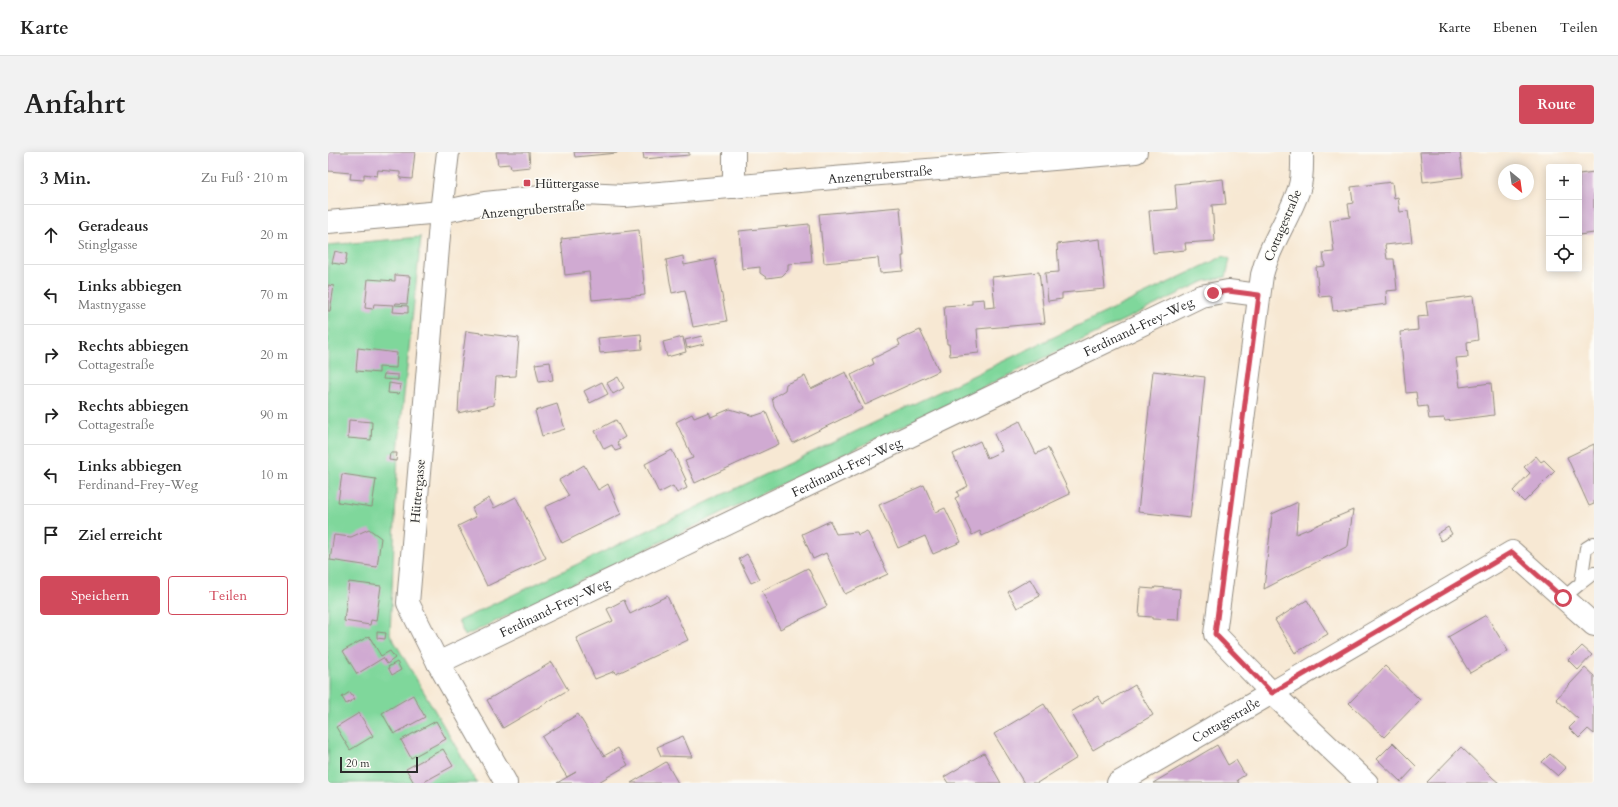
<!DOCTYPE html>
<html lang="de">
<meta charset="utf-8">
<style>
:root{--surface:#fff;--page:#f2f2f2;--text:#222;--muted:#767676;--line:#e0e0e0;--accent:#d1495b}
body{margin:0;font-family:Cardo,serif;background:var(--page);color:var(--text)}
.controls{position:absolute;right:12px;top:12px;display:grid;overflow:hidden;border-radius:4px;box-shadow:0 2px 10px #0003}
.controls button{width:36px;height:36px;display:grid;place-items:center;padding:0;border:0;border-bottom:1px solid var(--line);background:var(--surface);color:var(--text);font:20px sans-serif}
.compass{position:absolute;left:1170px;top:12px;width:36px;height:36px;border-radius:50%;background:var(--surface);box-shadow:0 2px 10px #0003;rotate:151deg}
.scale{position:absolute;left:12px;bottom:10px;width:78px;box-sizing:border-box;padding-left:4px;border:2px solid #2b2b2b;border-top:0;font-size:11px;line-height:14px;white-space:nowrap;color:#2b2b2b;-webkit-text-stroke:3px #fdfcf7;paint-order:stroke}
.stop{position:absolute;width:12px;height:12px;margin:-9px;border:3px solid #d1495b;border-radius:50%;background:#fff}
.stop.end{background:#d1495b;border-color:#fff;box-shadow:0 1px 4px #0008}
.list{margin:0;padding:0;list-style:none}
h2{display:flex;justify-content:space-between;align-items:center;height:52px;margin:0;padding:0 16px;font-size:17px}
h2 small{font-size:13px;font-weight:400;color:var(--muted)}
.list li{display:grid;grid-template-columns:26px 1fr auto;gap:12px;align-items:center;box-sizing:border-box;height:60px;padding:0 16px;border-top:1px solid var(--line)}
.list b{display:block;font-size:15px;white-space:nowrap}
.list p{margin:0;font-size:13px;white-space:nowrap;color:var(--muted)}
.list em{font-size:13px;font-style:normal;color:var(--muted)}
.actions{display:flex;gap:8px;padding:12px 16px}
.actions a{flex:1;padding:9px 0;border:1px solid var(--accent);border-radius:4px;text-align:center;font-size:14px;color:var(--accent)}
.actions .main{background:var(--accent);color:#fff}
.icon{flex:none;width:22px;height:22px;fill:none;stroke:currentColor;stroke-width:2;stroke-linecap:round;stroke-linejoin:round}
.map{position:relative;flex:none;width:1266px;height:631px;overflow:hidden;border-radius:4px}
header{display:flex;align-items:center;gap:24px;box-sizing:border-box;height:56px;padding:0 20px;background:var(--surface);border-bottom:1px solid var(--line)}
header strong{font-size:19px}
nav{display:flex;gap:22px;margin-inline-start:auto;font-size:14px}
.intro{display:flex;align-items:center;justify-content:space-between;box-sizing:border-box;height:96px;padding:0 24px}
h1{margin:0;font-size:28px}
.button{padding:10px 18px;border-radius:4px;background:var(--accent);color:#fff;font-size:14px;font-weight:700}
main{display:flex;gap:24px;padding:0 24px}
aside{flex:1;background:var(--surface);border-radius:4px;box-shadow:0 2px 10px #0003}
.map>svg:first-child{display:block}
.green{fill:#7fd79b;stroke:#558163}
.building{fill:#d0aad2}
.lines{fill:none;stroke-linecap:round;stroke-linejoin:round}
.service-casing{stroke:#918a7f;stroke-width:14}
.minor-casing{stroke:#918a7f;stroke-width:24}
.tertiary-casing{stroke:#918a7f;stroke-width:24}
.service{stroke:#fff;stroke-width:12}
.minor{stroke:#fff;stroke-width:22}
.tertiary{stroke:#fff;stroke-width:22}
.route{stroke:#d1495b;stroke-width:5}
.poi-dot{fill:#d1495b;stroke:#fdfcf7;stroke-width:1.5}
.labels{text-anchor:middle;stroke-width:3;stroke-linejoin:round;paint-order:stroke}
.street-label{font-size:13px;fill:#2b2b2b;stroke:#fdfcf7}
.poi-label{font-size:13px;fill:#2b2b2b;stroke:#fdfcf7;text-anchor:start}
</style>
<header>
<strong>Karte</strong>
<nav><a>Karte</a><a>Ebenen</a><a>Teilen</a></nav>
</header>
<div class="intro"><h1>Anfahrt</h1><a class="button">Route</a></div>
<main>
<aside>
<h2>3 Min.<small>Zu Fuß · 210 m</small></h2>
<ul class="list">
<li><svg class="icon" aria-label="ahead" viewBox="0 0 24 24"><path d="M12 20V5M6 11l6-6 6 6"/></svg><div><b>Geradeaus</b><p>Stinglgasse</p></div><em>20 m</em></li>
<li><svg class="icon" aria-label="left" viewBox="0 0 24 24"><path d="M17 20v-9H6M10 6l-5 5 5 5"/></svg><div><b>Links abbiegen</b><p>Mastnygasse</p></div><em>70 m</em></li>
<li><svg class="icon" aria-label="right" viewBox="0 0 24 24"><path d="M7 20v-9h11M14 6l5 5-5 5"/></svg><div><b>Rechts abbiegen</b><p>Cottagestraße</p></div><em>20 m</em></li>
<li><svg class="icon" aria-label="right" viewBox="0 0 24 24"><path d="M7 20v-9h11M14 6l5 5-5 5"/></svg><div><b>Rechts abbiegen</b><p>Cottagestraße</p></div><em>90 m</em></li>
<li><svg class="icon" aria-label="left" viewBox="0 0 24 24"><path d="M17 20v-9H6M10 6l-5 5 5 5"/></svg><div><b>Links abbiegen</b><p>Ferdinand-Frey-Weg</p></div><em>10 m</em></li>
<li><svg class="icon" aria-label="arrive" viewBox="0 0 24 24"><path d="M6 21V4h12l-3 4 3 4H6"/></svg><div><b>Ziel erreicht</b></div></li>
</ul>
<div class="actions"><a class="main">Speichern</a><a>Teilen</a></div>
</aside>
<div class="map">
<svg width="1266" height="631" viewBox="0 0 1266 631">
<rect width="100%" height="100%" fill="#fdfcf7"/>
<filter id="ink" filterUnits="userSpaceOnUse"><feTurbulence type="fractalNoise" baseFrequency=".025" numOctaves="2"/><feDisplacementMap in="SourceGraphic" scale="8" xChannelSelector="R" yChannelSelector="G"/><feConvolveMatrix kernelMatrix="1 2 1 2 8 2 1 2 1" color-interpolation-filters="sRGB"/></filter>
<filter id="wash" filterUnits="userSpaceOnUse"><feTurbulence type="fractalNoise" baseFrequency=".012" numOctaves="4" result="noise"/><feDisplacementMap in="SourceGraphic" scale="16" xChannelSelector="R" yChannelSelector="G"/><feGaussianBlur stdDeviation="0.9" result="paint"/><feColorMatrix in="noise" values="0 0 0 0 0 0 0 0 0 0 0 0 0 0 0 0 0 1.4 0 .05"/><feComposite in="paint" operator="in"/></filter>
<g filter="url(#wash)">
<rect width="100%" height="100%" fill="#f7e8d3"/>
<path class="green" d="M93,85l-23,214 -8,183 87,149h-149v-538z
M896,104l6,3 -4,18 -21,4 -740,355 -7,-15z"/>
<g id="blocks">
<path class="building" d="M0,0h87l-3,27 -12,-1v-6l-22,-2 -1,6 -13,-2v6l-14,-1 1,-6 -23,-2z
M168,0h33l1,15 -19,2 -1,-5 -12,1z
M246,0h43v1l-42,4z
M315,0h46v3l-45,4z
M1092,0h40l3,25 -40,5z
M1266,20v61l-15,2v-61z
M895,27l3,25 -14,1 3,36 -30,2 1,7 -33,3 -4,-42 28,-2 -2,-25z
M1064,30l2,16 4,-1 2,15 8,-1 4,31 -27,3 2,14h7l3,31 -11,1 1,13 -54,7 -2,-15 -12,1 -3,-30 9,-1 -2,-13 11,-1 -4,-32 20,-3 -2,-13 5,-1 -2,-16z
M572,55l4,49h-2l1,15 -23,2 -2,-15 -54,5 -5,-49z
M481,72l3,38 -24,2v6l-6,6 -15,2 -7,-5v-6l-18,2 -3,-38z
M311,78l6,65 -53,5 -3,-28 -24,3 -4,-36z
M772,87l5,50 -43,4v6l-14,2 -3,-28 14,-1 -2,-28z
M7,99l12,3 -2,11 -13,-2z
M355,104l1,9 31,-6 12,62 -34,6 -8,-37 -13,3 -6,-33z
M711,120l6,51 -68,6 2,24 -29,3 -1,-12h-2l-3,-38 28,-2v-4l12,-1 1,9 10,-1 -3,-30z
M67,123l15,1 -3,28 -11,-1 -1,2 13,1v7l-15,-1 1,-7 -20,-1 -1,5 -8,-1 3,-29 27,2z
M0,133l6,1 -4,25h-2z
M1145,144l5,44 -11,2 1,15 -12,1 4,29 31,-4 3,32 -49,6 -1,-3 -15,1 -2,-13 -9,1 -2,-15 -10,1 -6,-61 18,-2 -1,-13 11,-1 -2,-14z
M592,178l19,41 -74,34 -14,-30 23,-11 -2,-5 28,-14 -2,-5z
M138,179l53,7 -3,38 -20,1 -2,28 -36,8 2,-38z
M313,182l1,15 -42,4 -2,-15z
M374,184l2,8 -17,4 -2,-8z
M355,185l3,15 -19,5 -4,-15z
M30,196l39,5 -1,15 -17,-1v6l-23,-2z
M222,210l3,18 -14,2 -4,-18z
M825,219l52,6 -15,141 -52,-6z
M518,220l16,37 -69,34 -19,-37 -2,-8 13,-8 1,-6 19,-8 6,13z
M56,222l14,1v5l-15,-1z
M290,225l6,11 -11,6 -6,-11z
M274,230l6,12 -18,9 -6,-12z
M61,231l12,2 -2,9 -11,-1z
M229,252l8,25 -23,7 -7,-25z
M402,257l24,7 12,-4 13,32 -84,39 -10,-22 8,-3 -17,-36 16,-8 2,4 15,-6 2,5z
M21,268l23,2 -1,18 -23,-2z
M288,268l9,17 -8,5 4,7 -6,2 -3,-6 -8,4 -9,-18z
M692,269l16,33 12,-6 22,46 -88,42 -2,-5 -8,4 -17,-37 4,-2 -2,-4 11,-6 -15,-32 27,-13 7,17 15,-7 -8,-17z
M1266,292v60l-5,2 -22,-49z
M344,298l14,30 -2,1 3,7 -10,5 -4,-7 -14,7 -14,-29z
M62,301h7l-1,8 -7,-1z
M1208,304l5,6 3,-2 11,11 -31,31 -11,-11 17,-18 -6,-6z
M256,313l14,25 10,-6 13,30 -59,29 -17,-36 24,-11 -10,-16z
M14,322l34,5 -4,28 -34,-5z
M596,333l12,27 9,-4 16,34 -28,12 -8,-18 -27,12 -19,-43z
M188,345l30,61 -59,28 -29,-60 18,-9 -4,-9 17,-10 5,10z
M970,350l-2,32 57,-24 -5,36 -84,43 8,-75z
M502,369l6,13 21,-2 1,3 9,-4 21,43 -43,20 -19,-41 -13,6 -11,-25z
M1120,375l4,7 -11,7 -4,-7z
M41,377l12,9 -4,29 -47,-7 4,-25 17,2z
M419,402l13,25 -9,4 -12,-24z
M480,416l19,38 -47,23 -18,-38z
M702,427l10,17 -23,12 -9,-16z
M21,430l32,4 -5,35 -5,-1 -1,5 -26,-4z
M827,435l25,2 -2,31 -26,-1v-2l-13,-1 2,-28 13,1z
M339,444l21,44 -72,34 -1,-3 -20,8 -19,-41 37,-17 -6,-12 17,-9 6,14z
M979,448l21,34 -33,19 -20,-33z
M1158,463l22,36 -38,22 -22,-36z
M49,480l9,1 -1,6 -8,-1z
M41,484l12,20 9,-5 5,7 -8,6 -4,-6 -26,16 -14,-23z
M1254,494l10,9 -14,15 -10,-10z
M69,510l4,8 -9,5 -4,-8z
M224,510l16,28 -65,38 -16,-28z
M1057,514l35,34 -36,37 -35,-34z
M1257,516l9,8v58l-6,-5 -9,9 -10,-10 9,-9 -22,-20z
M807,533l18,30 -60,35 -22,-38 27,-16 5,8z
M22,540l5,7 -9,5 -4,-7z
M85,543l12,22 -31,17 -12,-21z
M716,552l33,54 -40,25h-13l-30,-49z
M31,561l14,23 -23,14 -14,-23z
M250,562l26,42 14,-8 10,17 -31,18h-40l19,-11 -9,5 -25,-40z
M108,569l10,18 -35,19 -10,-18z
M355,584l9,21 -31,-1 -4,-9z
M1065,591l23,23 -15,16 -24,-23z
M889,593l11,20 8,-5 9,15 -8,5 2,3h-86z
M1133,595l32,31 6,5h-71l-1,-1z
M115,597l10,17 -31,17h-8l-8,-14z
M656,601l17,30h-53l-4,-6z
M1222,602l16,14 -8,8 -16,-14z
M338,610l12,21h-47z"/>
</g>
</g>
<g filter="url(#ink)">
<use href="#blocks" fill-opacity="0" stroke="#918a7f" stroke-width="1"/>
<g class="lines">
<g class="service-casing">
<path id="service" d="M1253,431l13,-10
M1235,446l18,-15 5,-35 8,-5"/>
</g>
<g class="minor-casing">
<g id="minor">
<path d="M120,0l-7,60 -33,391 30,60 68,120"/>
<path d="M406,0v35"/>
<path d="M974,0c0,12 1,25 -3,37 -10,30 -29,54 -37,86l-47,359 57,59 95,90"/>
<path id="s1" d="M110,511l763,-367 27,-5 31,4"/>
<path id="s2" d="M790,631l394,-231 82,73"/>
</g>
</g>
<g class="tertiary-casing">
<g id="tertiary">
<path id="s3" d="M0,70l113,-10 44,-9 46,-5 53,-4 41,2 511,-44"/>
</g>
</g>
<use href="#service" class="service"/>
<use href="#minor" class="minor"/>
<use href="#tertiary" class="tertiary"/>
</g>
</g>
<g class="lines" filter="url(#ink)">
<path class="route" d="M885,141l15,-2 31,4 -44,339 57,59 240,-141 51,46"/>
</g>
<rect class="poi-dot" x="195" y="27" width="8" height="8" rx="2"/>
<g class="labels">
<g class="street-label">
<text dy="5" stroke="none"><textPath href="#s3" startOffset="555">Anzengruberstraße</textPath></text>
<text transform="translate(205 57) rotate(-5)" y="5">Anzengruberstraße</text>
<text transform="translate(954 73) rotate(-67)" y="5">Cottagestraße</text>
<text dy="5" stroke="none"><textPath href="#s1" startOffset="777">Ferdinand-Frey-Weg</textPath></text>
<text dy="5" stroke="none"><textPath href="#s1" startOffset="453">Ferdinand-Frey-Weg</textPath></text>
<text transform="translate(89 339) rotate(-85)" y="5">Hüttergasse</text>
<text dy="5" stroke="none"><textPath href="#s1" startOffset="129">Ferdinand-Frey-Weg</textPath></text>
<text dy="5" stroke="none"><textPath href="#s2" startOffset="125">Cottagestraße</textPath></text>
</g>
<g class="poi-label">
<text x="207" y="36">Hüttergasse</text>
</g>
</g>
</svg>
<div class="controls">
<button>+</button>
<button>−</button>
<button><svg class="icon" aria-label="locate" viewBox="0 0 24 24"><circle cx="12" cy="12" r="6"/><path d="M12 2v4M12 18v4M2 12h4M18 12h4"/></svg></button>
</div>
<svg class="compass" viewBox="-18 -18 36 36"><path d="M0-13l5 13h-10z" fill="#e53935"/><path d="M0 13l5-13h-10z" fill="#767676"/></svg>
<div class="scale">20 m</div>
<div class="stop" style="left:1235px;top:446px"></div>
<div class="stop end" style="left:885px;top:141px"></div>
</div>
</main>
